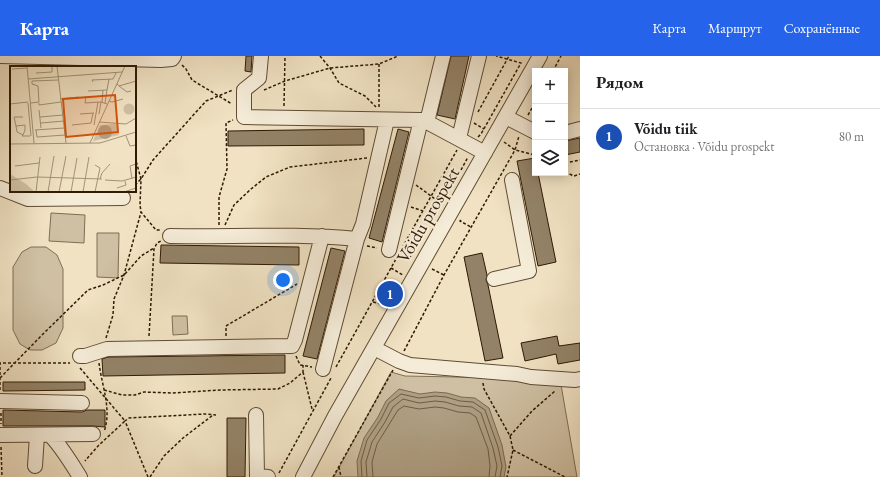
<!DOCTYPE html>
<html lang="ru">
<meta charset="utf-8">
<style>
:root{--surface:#fff;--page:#f2f2f2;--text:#202124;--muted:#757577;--line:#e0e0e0;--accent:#2563eb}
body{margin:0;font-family:"EB Garamond",serif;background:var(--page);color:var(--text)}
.controls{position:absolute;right:12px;top:12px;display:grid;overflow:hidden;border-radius:0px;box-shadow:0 2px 10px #0003}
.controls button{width:36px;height:36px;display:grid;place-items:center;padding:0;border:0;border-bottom:1px solid var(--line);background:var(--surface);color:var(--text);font:20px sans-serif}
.you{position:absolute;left:283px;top:224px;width:14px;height:14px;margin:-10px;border:3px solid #fff;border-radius:50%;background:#1a73e8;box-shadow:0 0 0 6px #1a73e833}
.badge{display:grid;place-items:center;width:26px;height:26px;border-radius:50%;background:var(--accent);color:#fff;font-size:13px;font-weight:700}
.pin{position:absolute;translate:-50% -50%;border:2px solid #fff;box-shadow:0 1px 4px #0006}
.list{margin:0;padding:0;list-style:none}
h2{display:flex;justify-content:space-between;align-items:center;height:52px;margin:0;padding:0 16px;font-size:17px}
h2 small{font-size:13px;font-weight:400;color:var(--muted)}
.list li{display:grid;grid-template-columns:26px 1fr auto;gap:12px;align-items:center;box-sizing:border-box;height:56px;padding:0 16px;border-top:1px solid var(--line)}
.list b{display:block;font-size:15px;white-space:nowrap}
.list p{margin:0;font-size:13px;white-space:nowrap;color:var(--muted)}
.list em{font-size:13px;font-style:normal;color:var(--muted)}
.icon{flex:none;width:22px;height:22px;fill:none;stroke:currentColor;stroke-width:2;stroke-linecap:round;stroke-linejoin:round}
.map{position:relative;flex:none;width:580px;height:421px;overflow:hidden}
header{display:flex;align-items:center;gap:24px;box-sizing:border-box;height:56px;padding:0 20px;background:var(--accent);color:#fff}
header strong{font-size:19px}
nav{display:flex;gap:22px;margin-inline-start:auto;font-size:14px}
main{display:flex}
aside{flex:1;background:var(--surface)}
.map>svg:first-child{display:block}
.green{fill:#cfc0a3;stroke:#7f6d54}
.water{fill:#ae9e82;stroke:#7b6950}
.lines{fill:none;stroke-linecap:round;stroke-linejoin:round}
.shore{stroke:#6e5c43;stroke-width:1}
.building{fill:#938267;stroke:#2f1a04}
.minor-casing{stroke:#5f4c34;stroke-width:16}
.path{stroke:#2f1a04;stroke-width:1.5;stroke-dasharray:3 2;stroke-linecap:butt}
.minor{stroke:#f5ecd8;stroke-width:14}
.labels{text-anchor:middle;stroke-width:4;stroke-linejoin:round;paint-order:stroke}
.street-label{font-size:18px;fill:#2f1a04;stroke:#f5ecd8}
.inset-road{fill:none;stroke:#a39277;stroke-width:1}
.view{fill:#d6530b;fill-opacity:0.15;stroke:#d6530b;stroke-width:2}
.inset-edge{fill:none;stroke:#2f1a04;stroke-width:2}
</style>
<header>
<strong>Карта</strong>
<nav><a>Карта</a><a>Маршрут</a><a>Сохранённые</a></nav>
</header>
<main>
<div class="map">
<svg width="580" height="421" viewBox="0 0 580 421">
<rect width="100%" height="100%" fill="#f0e2c3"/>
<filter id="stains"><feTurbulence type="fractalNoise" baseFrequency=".005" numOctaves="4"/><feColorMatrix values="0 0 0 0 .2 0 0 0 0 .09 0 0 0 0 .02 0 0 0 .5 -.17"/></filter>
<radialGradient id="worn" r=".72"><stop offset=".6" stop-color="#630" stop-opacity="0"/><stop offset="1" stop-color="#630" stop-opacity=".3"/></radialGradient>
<path class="green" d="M51,157l34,2 -1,28 -35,-2z
M97,177h22l-1,45 -21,-1z
M31,191h15l11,8 6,14v59l-7,15 -14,7h-12l-10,-6 -7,-14v-63l9,-15z
M172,260h15l1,18 -15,1z
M391,316l14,4 155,3 17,98h-243z"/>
<path class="water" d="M399,333l21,5 15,-2 12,1 14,4 14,1 14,10 13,37 4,22 -2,10h-146l-1,-16 7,-23 14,-21 8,-16z"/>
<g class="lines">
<path class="shore" d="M362,421l-1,-16 6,-21 14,-21 8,-16 12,-9 18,4 16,-2 11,1 14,4 13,1 12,8 13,37 4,19 -2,11
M367,421l-1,-15 6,-20 13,-20 8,-15 10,-8 16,4 16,-2 10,1 14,4 13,1 9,6 12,35 4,18 -2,11
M373,421l-1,-15 5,-18 21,-34 6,-4 15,3 16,-2 9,1 14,4 12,1 6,4 12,32 2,17 -1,11"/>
</g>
<path class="building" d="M246,0h6l-1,16 -6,-1z
M451,0h18l-14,63 -18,-4z
M364,73v16l-136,1v-15z
M398,73l11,3 -27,110 -13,-4z
M580,82v14l-15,3v-14z
M535,102v15h3l18,89 -18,4 -21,-105z
M161,189l138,2v18l-139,-2z
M331,192l14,3 -28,108 -14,-3z
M482,197l5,22 -1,5 2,5 15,73 -18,3 -21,-104z
M557,280l2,10 21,-3v17l-22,4 -2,-10 -31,7 -4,-18z
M285,299v18l-182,3 -1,-17 6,-2z
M3,326h82v8l-82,1z
M3,354l79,2 5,-2h18v17l-12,-1h-90z
M227,362h19l-1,59h-18z"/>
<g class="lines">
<g class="minor-casing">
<path id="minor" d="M0,0l161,4 11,-1 2,-3
M261,0l-2,22 -15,12v27l177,3 6,2 58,31
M506,61l29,15
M427,66l16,-66
M565,77l15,-4
M459,82l20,-82
M0,132l28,11 95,-1
M170,180c62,1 125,-3 187,3
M389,194l32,-130
M494,223l35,-8 -17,-91
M374,292l25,13 11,4 107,9 14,3 44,3 5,-1
M80,300h5l22,-7 185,-3 3,-6 27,-104
M323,313l34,-130 6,-15 24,-104
M0,345l82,2
M256,359l1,61 11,1
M0,379l93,-1
M50,379c12,12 21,28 30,42
M35,410l2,-31
M303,421l32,-61 205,-360"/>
</g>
<path class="path" d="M320,0l10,12 9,15 26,13 11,11
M379,8v44
M182,9l4,4 6,11 40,24
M553,15l8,-15
M264,34l21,-9 45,-13 49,-4 19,-8
M284,50l1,-50
M478,56l31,-56
M528,59l7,-12
M474,67l10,6
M478,81l3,-3 40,-71 -25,-7
M504,86l11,8 20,5
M135,101l6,22 -1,26 1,7 15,18h5
M565,107l15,-3
M461,114l7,-13
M565,116l9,4 6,-2
M135,129l6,-6 12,-19 53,-59 27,-11
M416,129l26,19
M411,151l12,4
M461,164l-1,1 11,6
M219,169v-28l8,-28 -1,-46 7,-3
M225,169l9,-20 17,-16 15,-12 24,-10 77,-9
M367,190l10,2
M402,192l55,-98
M401,196l10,5
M391,212l12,7
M432,213l12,6
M384,226l12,6
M373,246l12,3
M149,280l5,-87 3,-6 4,-2
M226,280v-10l71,-42
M106,282l7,-23 1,-16 10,-24 17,-63
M404,295l40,-76 71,-125 4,-14
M296,300l4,9 12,2
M99,307c3,24 13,46 5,69
M336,311l60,-108
M80,312l45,53 -26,24 -14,16
M303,316l9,37
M0,322l42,-43 46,-45 15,-5 21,-10 17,-19 13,-8
M483,327l1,6 26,47 3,14 -6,27
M0,334v-27h70
M104,334l18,5h13l9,-3 29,1 47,-3 58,-1 12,-6 13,-11v-7
M1,357v11
M510,380l22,-25 23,-20
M1,391l1,30
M513,394l52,27
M339,411l2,10
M279,417l52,-95
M148,421l-23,-56 4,-3 76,-4 11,1
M150,421l14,-21 19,-18 30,-23
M333,421l60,-107"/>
<use href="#minor" class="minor"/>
</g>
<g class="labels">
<g class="street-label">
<text transform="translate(428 159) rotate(-60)" y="6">Võidu prospekt</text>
</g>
</g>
<g transform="translate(10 10)">
<rect width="126" height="126" fill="#f0e2c3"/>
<path d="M113.5 43a5.5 5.5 0 1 1 11 0a5.5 5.5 0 1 1-11 0ZM106,58l3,11 -26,6 7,-16zM0,108l16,10 9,8h-25z" fill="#cfc0a3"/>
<path d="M88 66a7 7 0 1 1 14 0a7 7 0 1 1-14 0Z" fill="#ae9e82"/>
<path class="inset-road" d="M17,0l7,77M47,0l9,77M2,3l15,-1M26,7l16,-1v-6M18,13l94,-7M83,16l-1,-2 21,-1 3,-6M107,18l2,2 17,-5M109,20l8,6 4,-1M78,25l19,-1 2,-11M76,30l-1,7 16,-1 6,2M50,33l19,-2M99,35l3,1 11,-3M92,36l1,-12M18,37l3,33M21,37l8,-1 -1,-16 -6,-2v-3l26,-1M29,37v2l22,-3M95,37l2,-13M0,38l18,-2M29,44l2,18M70,48l14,-1M89,48l2,-12M30,51l23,-2M89,56l27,2 10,-6M31,57l23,-2M62,59l19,-2 2,-10M84,59l4,-23M6,60l-2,-9h9M25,64l29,-2M26,64l1,7 28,-2M13,69l-6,-3 -1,-6 9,-1v5l-2,5 -1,1h8M116,70l4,10 6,-1M80,77l35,-77M0,78l90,-1 36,-11M5,100l24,-3M90,113l2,-6 8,-9M122,113l-2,-13 6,-2M0,114l27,-3 65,2M95,114l17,1 14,-4M107,122l9,-3 -1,-4M26,126l4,-35M38,126l6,-36M49,126l7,-36M61,126l6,-34M73,126l6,-35M85,126l5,-24 -5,-3M114,126l12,-4"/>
<path class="view" d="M105,29l3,37 -52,5 -3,-38z"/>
<rect width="126" height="126" class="inset-edge"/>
</g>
<rect width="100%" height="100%" filter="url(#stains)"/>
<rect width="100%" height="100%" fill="url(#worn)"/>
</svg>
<div class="controls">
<button>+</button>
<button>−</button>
<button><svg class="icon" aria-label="layers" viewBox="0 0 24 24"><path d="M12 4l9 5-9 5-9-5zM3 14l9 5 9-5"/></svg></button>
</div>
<div class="you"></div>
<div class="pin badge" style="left:390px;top:238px;background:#1a4fb4">1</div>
</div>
<aside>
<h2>Рядом<small></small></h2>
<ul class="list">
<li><span class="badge" style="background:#1a4fb4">1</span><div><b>Võidu tiik</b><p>Остановка · Võidu prospekt</p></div><em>80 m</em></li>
</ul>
</aside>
</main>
